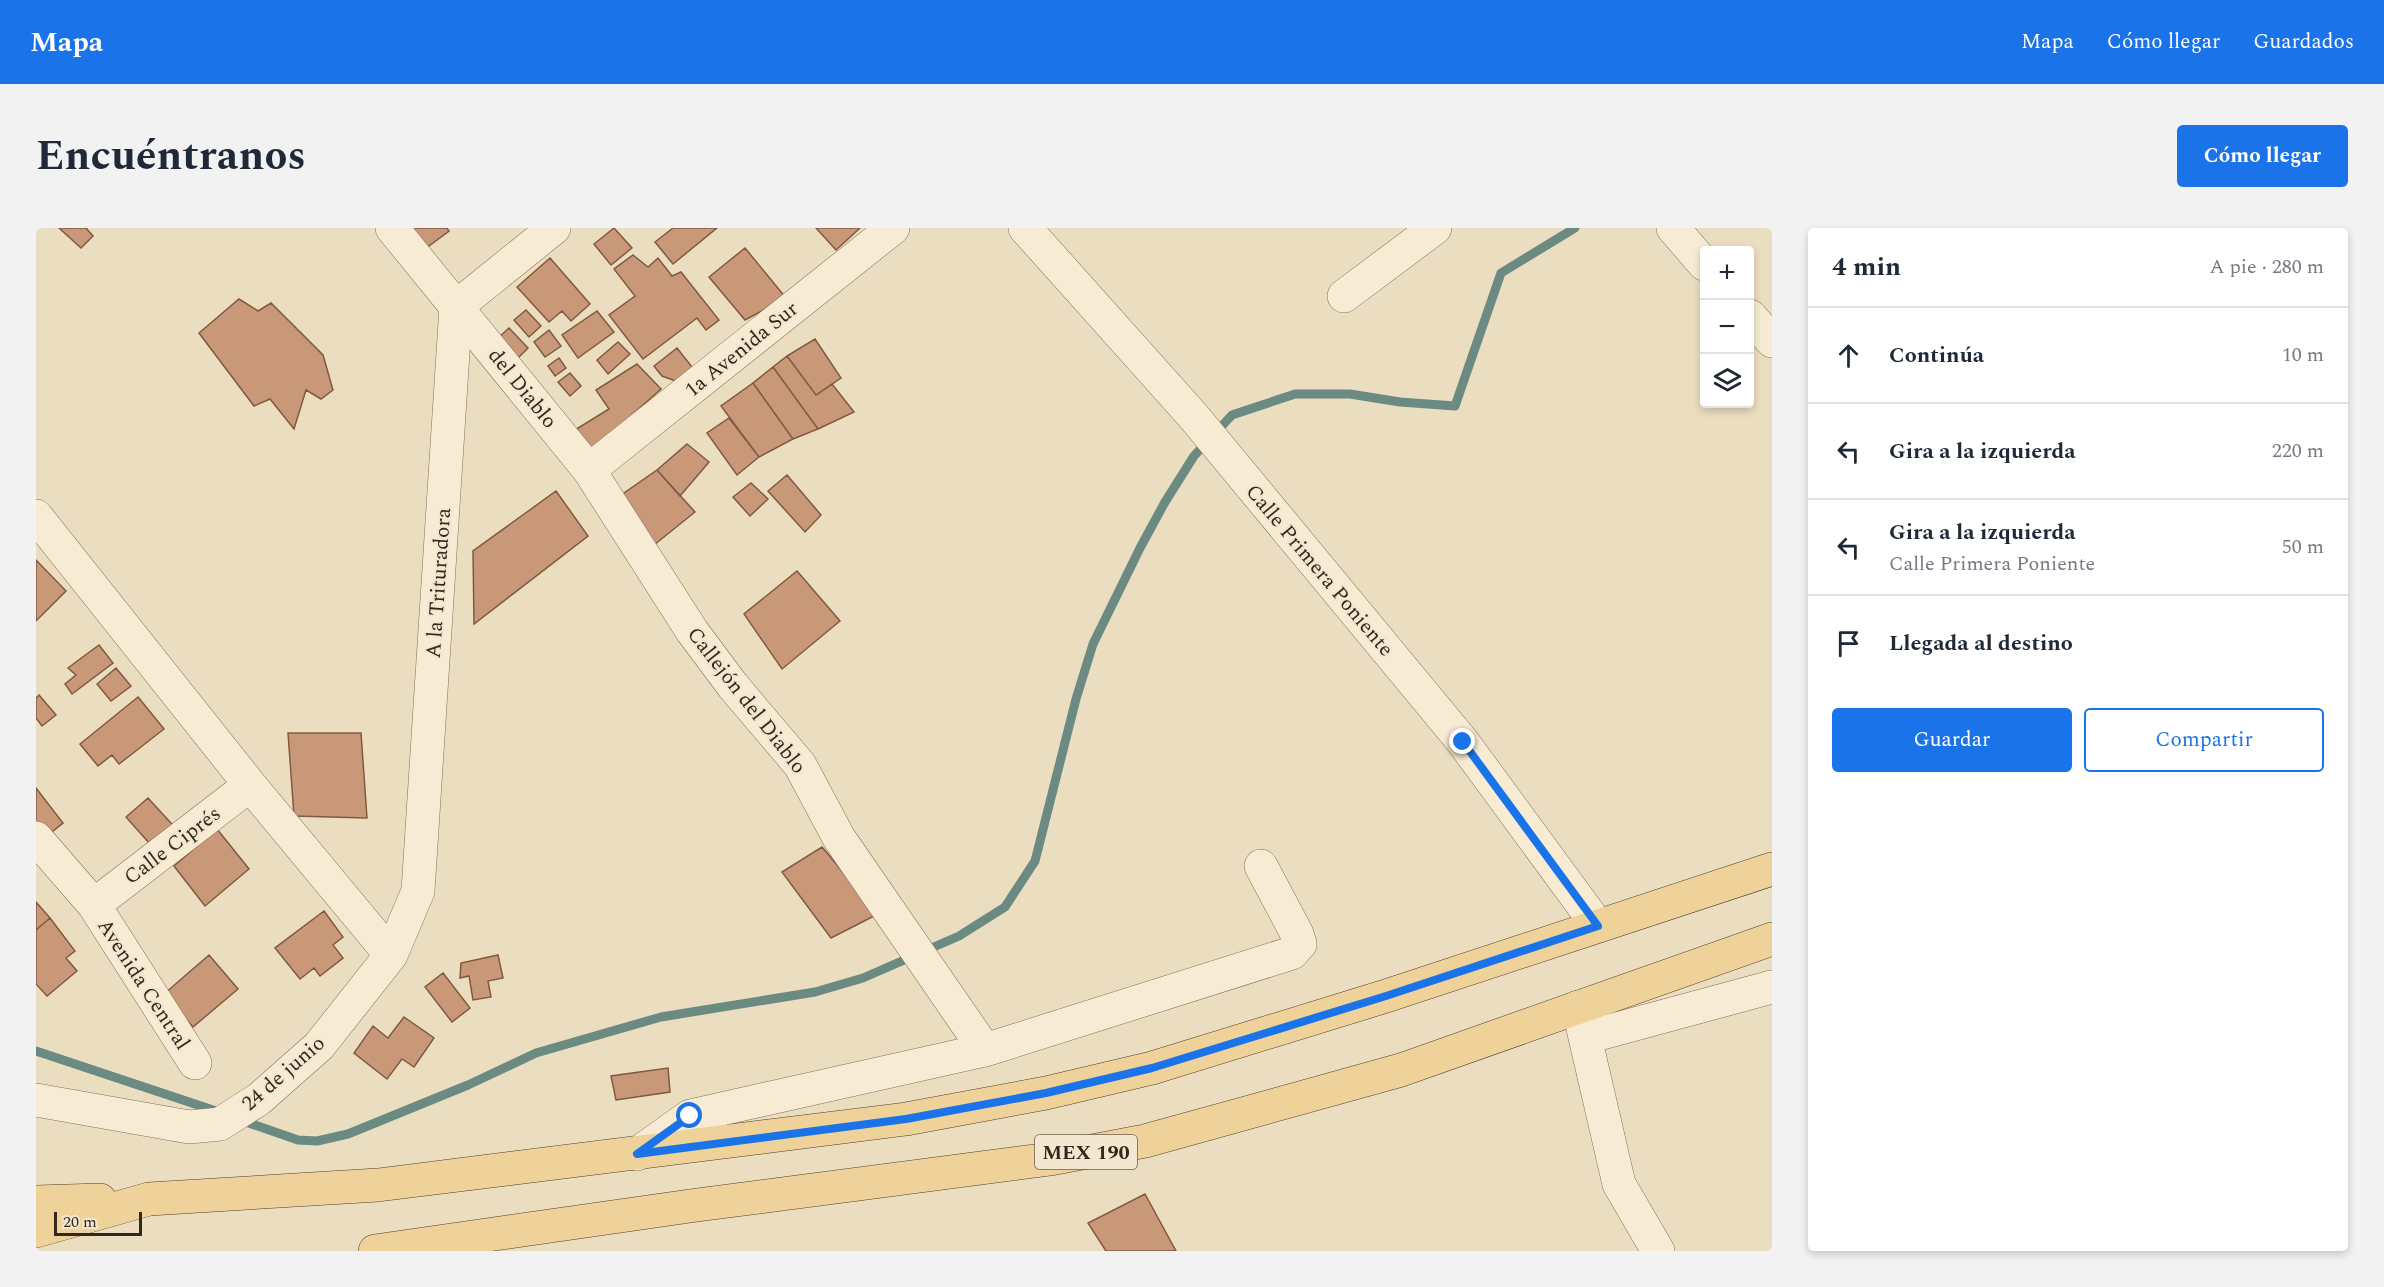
<!DOCTYPE html>
<html lang="es">
<meta charset="utf-8">
<style>
:root{--surface:#fff;--page:#f2f2f3;--text:#1f2937;--muted:#747a83;--line:#e0e1e3;--accent:#1a73e8}
body{margin:0;font-family:Spectral,serif;background:var(--page);color:var(--text)}
.controls{position:absolute;right:18px;top:18px;display:grid;overflow:hidden;border-radius:6px;box-shadow:0 3px 9px #0003}
.controls button{width:54px;height:54px;display:grid;place-items:center;padding:0;border:0;border-bottom:2px solid var(--line);background:var(--surface);color:var(--text);font:30px sans-serif}
.scale{position:absolute;left:18px;bottom:15px;width:88px;box-sizing:border-box;padding-left:6px;border:3px solid #34281d;border-top:0;font-size:16px;line-height:21px;white-space:nowrap;color:#34281d;-webkit-text-stroke:4px #f3e8cf;paint-order:stroke}
.stop{position:absolute;width:18px;height:18px;margin:-14px;border:4px solid #1a73e8;border-radius:50%;background:#fff}
.stop.end{background:#1a73e8;border-color:#fff;box-shadow:0 2px 6px #0008}
.list{margin:0;padding:0;list-style:none}
h2{display:flex;justify-content:space-between;align-items:center;height:78px;margin:0;padding:0 24px;font-size:26px}
h2 small{font-size:20px;font-weight:400;color:var(--muted)}
.list li{display:grid;grid-template-columns:39px 1fr auto;gap:18px;align-items:center;box-sizing:border-box;height:96px;padding:0 24px;border-top:2px solid var(--line)}
.list b{display:block;font-size:22px;white-space:nowrap}
.list p{margin:0;font-size:20px;white-space:nowrap;color:var(--muted)}
.list em{font-size:20px;font-style:normal;color:var(--muted)}
.actions{display:flex;gap:12px;padding:18px 24px}
.actions a{flex:1;padding:14px 0;border:2px solid var(--accent);border-radius:6px;text-align:center;font-size:21px;color:var(--accent)}
.actions .main{background:var(--accent);color:#fff}
.icon{flex:none;width:33px;height:33px;fill:none;stroke:currentColor;stroke-width:2;stroke-linecap:round;stroke-linejoin:round}
.map{position:relative;flex:none;width:1736px;height:1023px;overflow:hidden;border-radius:6px}
header{display:flex;align-items:center;gap:36px;box-sizing:border-box;height:84px;padding:0 30px;background:var(--accent);color:#fff}
header strong{font-size:28px}
nav{display:flex;gap:33px;margin-inline-start:auto;font-size:21px}
.intro{display:flex;align-items:center;justify-content:space-between;box-sizing:border-box;height:144px;padding:0 36px}
h1{margin:0;font-size:42px}
.button{padding:15px 27px;border-radius:6px;background:var(--accent);color:#fff;font-size:21px;font-weight:700}
main{display:flex;gap:36px;padding:0 36px}
aside{flex:1;background:var(--surface);border-radius:6px;box-shadow:0 3px 9px #0003}
.map>svg:first-child{display:block}
.lines{fill:none;stroke-linecap:round;stroke-linejoin:round}
.stream{stroke:#6b8b82;stroke-width:9}
.building{fill:#c89878;stroke:#825940;stroke-width:1.5}
.minor-casing{stroke:#846f59;stroke-width:34}
.major-casing{stroke:#513e2d;stroke-width:34}
.minor{stroke:#f7ecd3;stroke-width:33}
.major{stroke:#eed299;stroke-width:33}
.route{stroke:#1a73e8;stroke-width:8}
.labels{text-anchor:middle;stroke-width:4.5;stroke-linejoin:round;paint-order:stroke}
.shield{fill:#f3e8cf;stroke:#6d6252;stroke-width:1.5}
.shield-label{font-size:20px;font-weight:bold;fill:#34281d}
.street-label{font-size:21px;fill:#34281d;stroke:#f3e8cf}
</style>
<header>
<strong>Mapa</strong>
<nav><a>Mapa</a><a>Cómo llegar</a><a>Guardados</a></nav>
</header>
<div class="intro"><h1>Encuéntranos</h1><a class="button">Cómo llegar</a></div>
<main>
<div class="map">
<svg width="1736" height="1023" viewBox="0 0 1736 1023">
<rect width="100%" height="100%" fill="#ebdec0"/>
<g class="lines">
<path class="stream" d="M0,823l183,61
M204,892l58,20 19,1 31,-7 120,-49 68,-32 125,-36 154,-25 48,-14 96,-42 46,-29 30,-46 41,-162 17,-55 47,-96 25,-46 29,-46 38,-41 63,-21h55l50,8 55,4 46,-133 74,-45"/>
</g>
<path class="building" d="M23,0h27l7,8 -12,12z
M373,0h38l2,3 -24,18z
M578,0l18,20 -21,17 -17,-21z
M637,0h44l-44,36 -18,-22z
M780,0h44l-24,22z
M709,20l41,50 -41,22 -36,-43z
M597,27l15,12 10,-9 14,18 9,-4 38,48 -13,10 -9,-12 -54,41 -34,-44 26,-19 -21,-27z
M514,30l40,46 -19,17 -9,-10 -13,11 -32,-35z
M203,71l19,12 13,-8 52,52 10,35 -12,9 -15,-9 -12,39 -24,-30 -16,7 -55,-73z
M490,82l15,16 -12,11 -15,-17z
M561,83l17,21 -36,26 -16,-23z
M473,100l19,20 -13,13 -20,-20z
M513,102l12,16 -16,11 -11,-15z
M779,111l26,39 -25,17 -29,-39z
M582,114l12,12 -22,20 -11,-14z
M641,120l19,24 -15,11 -19,-7 -8,-10z
M751,128l29,39 16,-11 22,28 -36,17 -45,-62z
M523,130l7,10 -11,8 -7,-10z
M601,136l24,25 -76,68 -15,-24 39,-24 -13,-19z
M737,139l45,62 -25,10 -40,-56z
M534,145l11,13 -11,10 -12,-14z
M717,155l40,56 -34,18 -38,-51z
M693,190l30,39 -22,18 -30,-42z
M651,216l22,18 -29,34 -23,-26z
M621,242l38,42 -41,33 -37,-47z
M751,247l34,40 -16,17 -37,-41z
M715,255l17,16 -18,17 -17,-19z
M520,263l32,45 -114,88 -1,-73z
M0,332l30,31 -30,30z
M761,343l43,50 -58,48 -38,-55z
M63,417l14,18 -41,31 -7,-10 11,-9 -8,-7z
M80,440l15,18 -20,15 -14,-17z
M3,467l17,20 -14,11 -6,-8v-20z
M102,469l26,32 -45,35 -7,-9 -14,11 -18,-22z
M252,505h73l6,85 -73,-2z
M0,560l27,35 -20,16 -7,-9z
M112,570l32,35 -22,20 -32,-36z
M181,601l32,40 -44,37 -31,-40z
M786,619l56,67 -47,24 -49,-66z
M0,674l14,16 -14,12z
M288,683l19,26 -10,8 10,13 -23,18 -6,-8 -14,11 -25,-31z
M14,690l25,33 -9,7 11,13 -30,25 -11,-12v-54z
M173,727l29,34 -45,38 -29,-33z
M462,727l5,23 -15,3 3,16 -18,3 -4,-24 -9,2 1,-15z
M407,745l27,35 -18,14 -27,-35z
M368,789l30,21 -20,29 -12,-8 -15,20 -33,-26 19,-27 15,12z
M632,840l2,24 -54,8 -5,-24z
M1109,966l31,57h-70l-18,-28z"/>
<g class="lines">
<g class="minor-casing">
<path id="minor" d="M356,0l197,242 103,161 41,55 67,79 39,73 146,212
M989,0l169,189 269,325 135,184
M1637,0l31,36
M1308,68l91,-68
M420,79l98,-79
M1714,88l22,25
M553,242l304,-242
M0,288l214,269 141,170
M0,610l58,67 101,158
M58,677l156,-120
M1542,779l41,177 39,67
M1551,809l185,-50
M0,872l153,27 31,-3 39,-25 60,-53 72,-91 27,-64 38,-584
M601,926l53,-38 295,-66 307,-97 8,-9 -3,-10 -36,-68"/>
</g>
<g class="major-casing">
<path id="major" d="M0,974l64,-2
M0,1003l113,-32 229,-14 528,-66 140,-26 106,-25 234,-72 386,-127
M339,1023l322,-46 353,-46 95,-18 256,-71 371,-131"/>
</g>
<use href="#minor" class="minor"/>
<use href="#major" class="major"/>
</g>
<g class="lines">
<path class="route" d="M654,888l-53,38 269,-35 140,-26 106,-25 234,-72 212,-70 -135,-184"/>
</g>
<g class="labels">
<rect class="shield" x="999" y="907" width="102" height="34" rx="4.5"/>
<g class="shield-label">
<text x="1050" y="931">MEX 190</text>
</g>
<g class="street-label">
<text transform="translate(705 121) rotate(-39)" y="7">1a Avenida Sur</text>
<text transform="translate(487 160) rotate(51)" y="7">del Diablo</text>
<text transform="translate(1284 342) rotate(50)" y="7">Calle Primera Poniente</text>
<text transform="translate(402 355) rotate(-86)" y="7">A la Trituradora</text>
<text transform="translate(711 472) rotate(52)" y="7">Callejón del Diablo</text>
<text transform="translate(136 617) rotate(-37)" y="7">Calle Ciprés</text>
<text transform="translate(108 756) rotate(57)" y="7">Avenida Central</text>
<text transform="translate(247 845) rotate(-41)" y="7">24 de junio</text>
</g>
</g>
</svg>
<div class="controls">
<button>+</button>
<button>−</button>
<button><svg class="icon" aria-label="layers" viewBox="0 0 24 24"><path d="M12 4l9 5-9 5-9-5zM3 14l9 5 9-5"/></svg></button>
</div>
<div class="scale">20 m</div>
<div class="stop" style="left:654px;top:888px"></div>
<div class="stop end" style="left:1427px;top:514px"></div>
</div>
<aside>
<h2>4 min<small>A pie · 280 m</small></h2>
<ul class="list">
<li><svg class="icon" aria-label="ahead" viewBox="0 0 24 24"><path d="M12 20V5M6 11l6-6 6 6"/></svg><div><b>Continúa</b></div><em>10 m</em></li>
<li><svg class="icon" aria-label="left" viewBox="0 0 24 24"><path d="M17 20v-9H6M10 6l-5 5 5 5"/></svg><div><b>Gira a la izquierda</b></div><em>220 m</em></li>
<li><svg class="icon" aria-label="left" viewBox="0 0 24 24"><path d="M17 20v-9H6M10 6l-5 5 5 5"/></svg><div><b>Gira a la izquierda</b><p>Calle Primera Poniente</p></div><em>50 m</em></li>
<li><svg class="icon" aria-label="arrive" viewBox="0 0 24 24"><path d="M6 21V4h12l-3 4 3 4H6"/></svg><div><b>Llegada al destino</b></div></li>
</ul>
<div class="actions"><a class="main">Guardar</a><a>Compartir</a></div>
</aside>
</main>
